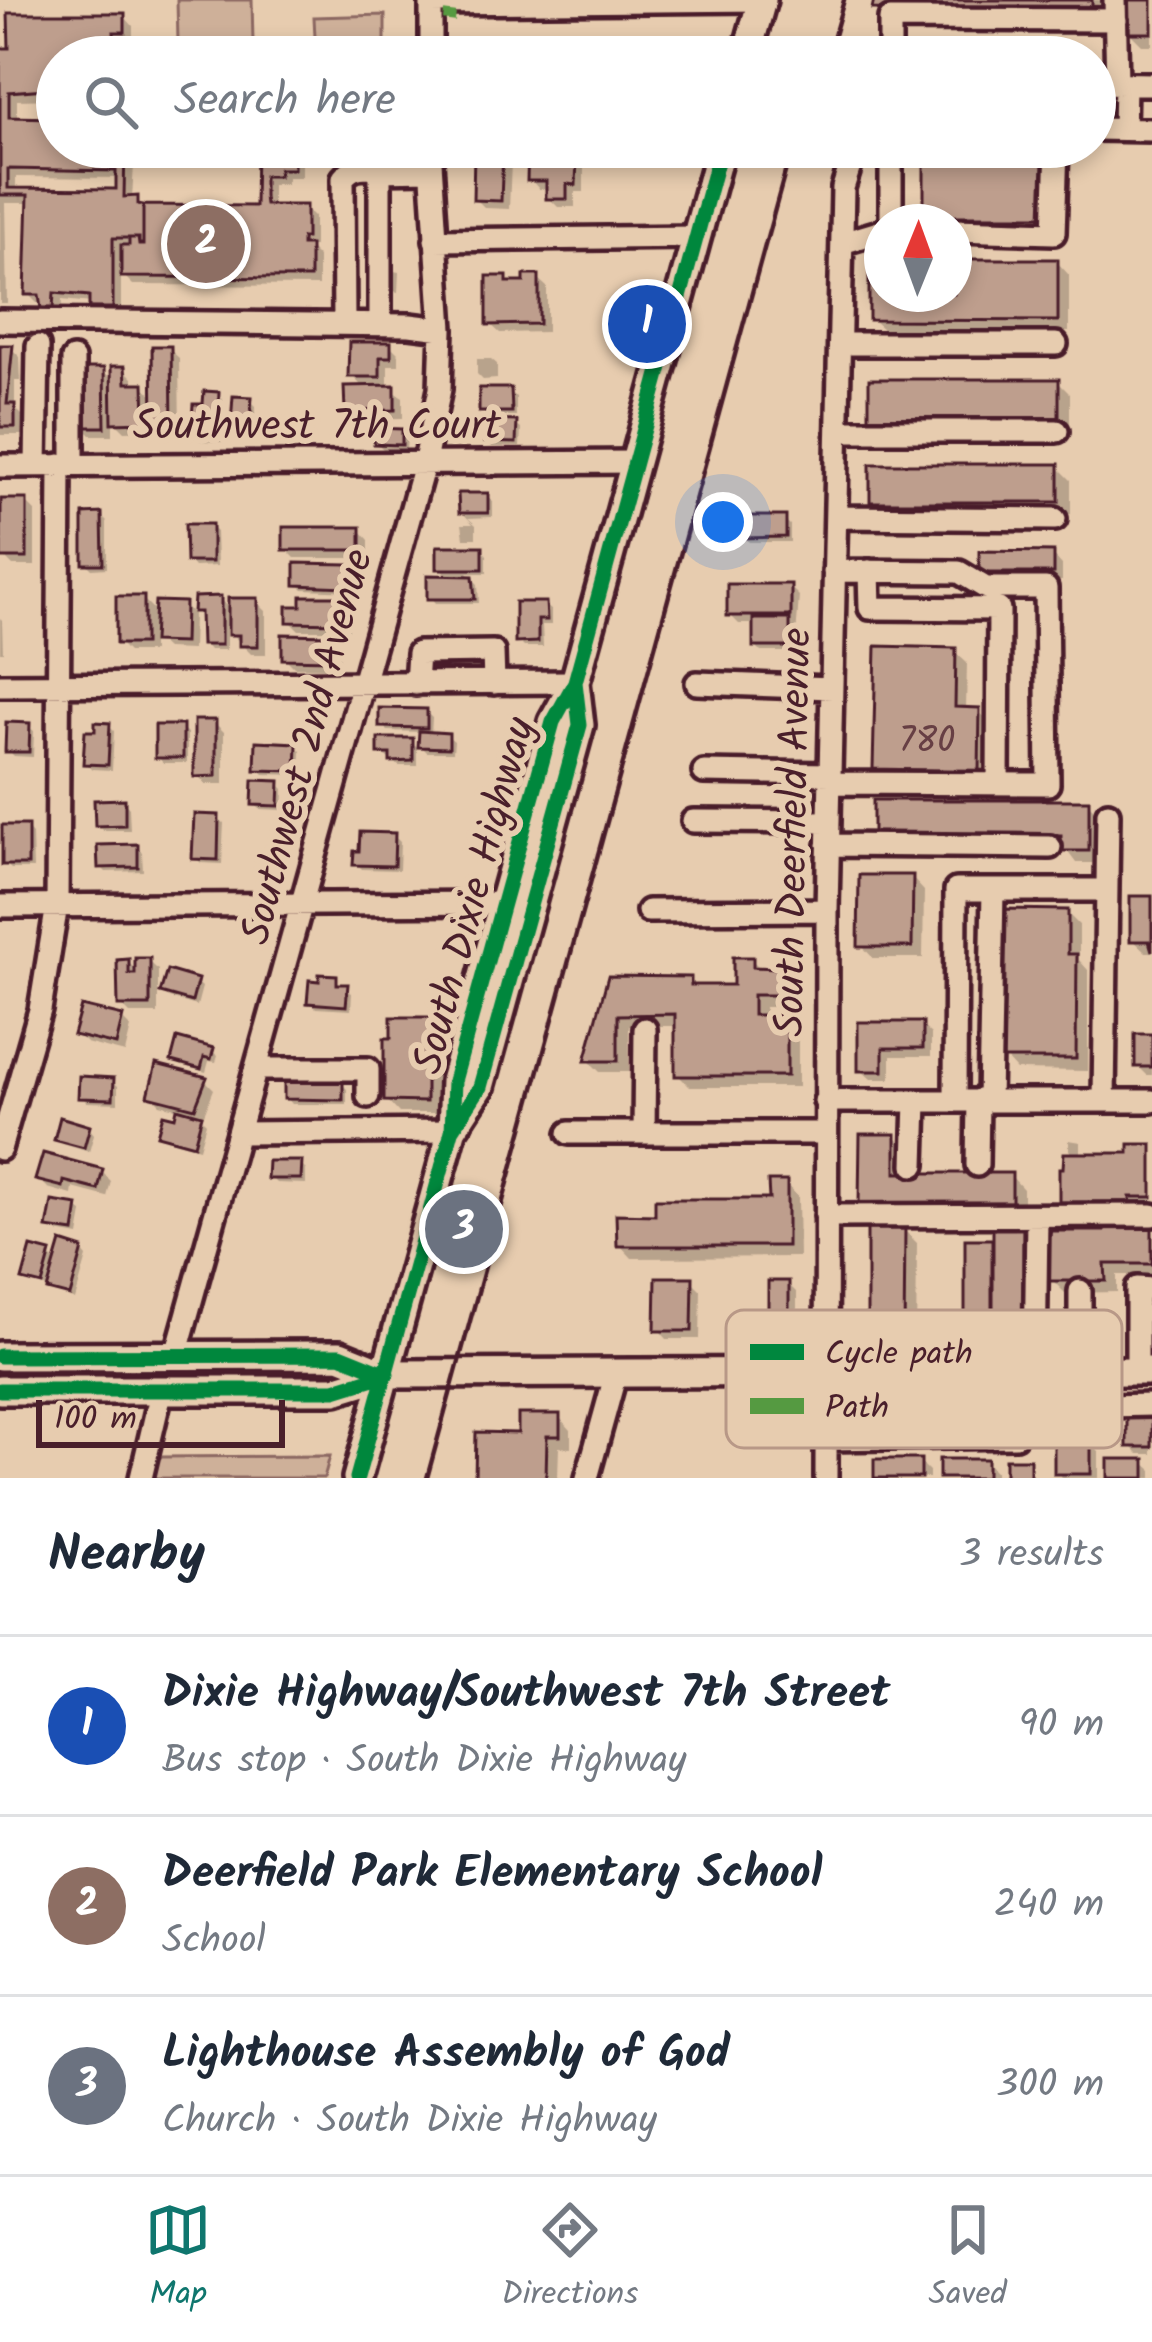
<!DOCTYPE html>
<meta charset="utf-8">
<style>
:root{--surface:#fff;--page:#f2f2f3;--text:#1f2937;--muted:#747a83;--line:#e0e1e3;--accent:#0f766e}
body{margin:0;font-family:Kalam,sans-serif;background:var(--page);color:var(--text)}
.compass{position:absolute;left:864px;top:204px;width:108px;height:108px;border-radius:50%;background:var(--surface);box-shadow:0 6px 18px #0003;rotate:1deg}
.scale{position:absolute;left:36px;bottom:30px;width:249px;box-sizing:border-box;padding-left:12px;border:6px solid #4a1f2b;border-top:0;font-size:33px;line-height:42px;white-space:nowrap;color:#4a1f2b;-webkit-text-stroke:9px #e7ccaf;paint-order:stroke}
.you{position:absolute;left:723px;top:522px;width:42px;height:42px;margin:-30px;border:9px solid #fff;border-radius:50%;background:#1a73e8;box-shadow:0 0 0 18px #1a73e833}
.badge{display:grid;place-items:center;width:78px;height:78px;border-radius:50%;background:var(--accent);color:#fff;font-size:39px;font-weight:700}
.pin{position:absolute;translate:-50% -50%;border:6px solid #fff;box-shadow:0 3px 12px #0006}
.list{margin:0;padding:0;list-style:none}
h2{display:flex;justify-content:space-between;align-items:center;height:156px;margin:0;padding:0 48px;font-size:51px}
h2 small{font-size:39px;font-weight:400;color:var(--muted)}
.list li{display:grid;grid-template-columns:78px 1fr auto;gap:36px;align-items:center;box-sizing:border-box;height:180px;padding:0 48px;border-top:3px solid var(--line)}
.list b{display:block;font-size:45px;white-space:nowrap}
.list p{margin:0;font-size:39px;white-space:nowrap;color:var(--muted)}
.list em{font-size:39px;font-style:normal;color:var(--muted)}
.icon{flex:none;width:66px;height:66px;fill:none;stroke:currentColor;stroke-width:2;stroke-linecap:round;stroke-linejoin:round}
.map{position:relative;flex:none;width:1152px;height:1478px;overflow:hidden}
.search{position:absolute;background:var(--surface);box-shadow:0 6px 18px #0003;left:36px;right:36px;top:36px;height:132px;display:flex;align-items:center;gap:30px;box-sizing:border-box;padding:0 42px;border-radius:66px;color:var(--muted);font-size:45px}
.sheet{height:696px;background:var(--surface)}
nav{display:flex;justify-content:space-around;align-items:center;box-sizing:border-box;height:168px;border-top:3px solid var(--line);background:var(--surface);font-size:33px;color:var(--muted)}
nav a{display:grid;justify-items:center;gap:6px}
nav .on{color:var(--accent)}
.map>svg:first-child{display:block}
.green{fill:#ceb099;stroke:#8c6862;stroke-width:3}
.shadow{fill:#0003;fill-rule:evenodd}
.building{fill:#be9e8d;stroke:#4a1f2b;stroke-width:3;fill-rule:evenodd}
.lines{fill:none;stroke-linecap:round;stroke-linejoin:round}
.minor-casing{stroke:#4a1f2b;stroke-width:30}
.major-casing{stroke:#4a1f2b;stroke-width:36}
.minor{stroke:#e7ccaf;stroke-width:21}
.major{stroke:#e7ccaf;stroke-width:27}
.rail{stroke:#4a1f2b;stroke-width:4.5}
.quiet{stroke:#559a41;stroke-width:12;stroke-dasharray:24 12;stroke-linecap:butt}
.cycleway-casing{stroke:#e7ccaf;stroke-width:22}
.cycleway{stroke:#00873e;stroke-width:15}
.labels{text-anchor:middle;stroke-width:12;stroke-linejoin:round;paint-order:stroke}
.number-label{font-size:36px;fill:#673f44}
.street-label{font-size:42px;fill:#4a1f2b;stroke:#e7ccaf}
.key{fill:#e7ccaf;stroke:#b89887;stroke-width:3}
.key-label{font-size:33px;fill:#4a1f2b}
</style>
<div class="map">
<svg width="1152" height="1478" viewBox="0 0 1152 1478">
<rect width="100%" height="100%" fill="#e7ccaf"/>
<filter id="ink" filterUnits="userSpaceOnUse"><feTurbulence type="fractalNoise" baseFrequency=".00833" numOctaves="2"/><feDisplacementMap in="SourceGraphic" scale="24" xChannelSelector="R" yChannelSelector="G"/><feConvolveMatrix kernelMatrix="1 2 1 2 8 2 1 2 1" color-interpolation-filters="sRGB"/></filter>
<g filter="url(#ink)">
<path class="green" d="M177,0h75l1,43 -75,-1z
M385,15v42h-69l-2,-40z
M330,1456l-6,22h-172l6,-21z"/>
<path class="shadow" d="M877,0h227l-1,22 -215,-2 -12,-12z
M1129,0h23v45h-10l-13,-13z
M0,9l3,42 121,-35 9,10v14h-11v13l131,-7 9,11h-205v42l-40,1v21h40v26h78l-3,52 14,9 112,1 1,-62h49v9h-6v21h-15v7h-15v24h33l9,9v29h-7l11,11v29l-185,-1 -12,-12v43h-20l-9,-13 -30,-3 -1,17h-8l-10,-14h-6l-9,-9 3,-91h-26l2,100h-7zM16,177l103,1v14l-103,-1z
M594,40l9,9v8h-32z
M927,147h124l9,81 -126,-6 -7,-7z
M545,148l11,11h19l9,9v24h-9v15h-17l-9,-9v-9h-10l-9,-10z
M501,153l10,9 -2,47 -24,-1 -9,-9z
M882,261v33h72v-32h103l12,13v57l-184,-1 -13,-12z
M389,270l10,2 -1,20 -9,-2z
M537,278l10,9v45l-47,1 -10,-9 15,-45 7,6h15z
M390,345l9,9v11h-11v23l15,9v21l-46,1 -9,-9 16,-22 -13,-13z
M0,348h11l9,9 1,24h-6v27l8,8v19h-23z
M169,349l10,9 1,77h-15l-12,-13v8l-28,1 -12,-12v16h-22l-9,-9 21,-55 12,11 9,-13 9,9v8h10l13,12z
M477,359h14l6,5v15l-14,1 -6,-6z
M1058,382l12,12v35h-186l-12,-13z
M510,391l6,6v19h-29l-5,-6z
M218,395l5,5 -1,42 -22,-1 -6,-6 12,-28z
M250,400l6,6 -1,23 -15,-1 -5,-5z
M515,424l6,5 -1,18h-28l-5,-6z
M401,432l6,6 -1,11h-23l-6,-6z
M1058,467l13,13v34h-185l-13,-13z
M486,496l6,5v16l-24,1 8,7v13h-12l-2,-14h11l-11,-12z
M26,502l9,9v55h-22l-9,-9z
M101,516l6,6v46l-15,1 -6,-6z
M784,519l6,6v17h-41l-6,-6z
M211,527l5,5 1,34 -23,1 -5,-6z
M360,530l9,10v18h-74l-9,-9z
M482,549l5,6v18h-20l11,11 1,19h-44l-5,-6 21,-19 -11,-10z
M1053,555l9,10v16l-71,-1 -9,-9z
M347,567l5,6v18l-49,-2 -5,-5z
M790,587l9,9 -4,56h-34l-6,-6 1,-22h-17l-9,-9z
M143,599l14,14 27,-8 9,9 -1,36 -26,-1 -14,-13v16h-24l-9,-9z
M220,599l11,12 26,-9 9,9v43h-15l-25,-26v22h-17l-5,-6 -1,-27 -7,-6z
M339,599l10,10v21h-50l-9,-9z
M545,605l6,5v15h-9l1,22h-19l-6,-6z
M0,618l2,2 1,32h-3z
M330,638l10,9 -1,21 -45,-1 -9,-9z
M954,651l13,12 -1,47 12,1 13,12 -1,60 -101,-2 -13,-13z
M426,712l6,6 -1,17 17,1 6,5 -1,11h-26l-6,-6 1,-14 -34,-1 -6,-6z
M215,723l9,9v52h-18l-9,-9z
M108,725l6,6 -2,39 -20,-1 -6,-6 12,-29z
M28,726l6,5 -1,26 -19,-1 -5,-5z
M182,728l5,5v30h-24l-5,-6z
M411,741l6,6v19h-18l-18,-13z
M296,746l5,5 -1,24 -36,-1 -6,-6z
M279,784l5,5 -1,21 -23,-1 -5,-5z
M124,802l5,6 1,22h-27l-5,-5z
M876,803h212l13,13 -1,47h-24l-12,-16h-176z
M218,818l6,5 -2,41 -21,-1 -6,-6z
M27,828l5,6 1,35h-22l-6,-5z
M394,836l6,6 -1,28 -37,-1 -6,-6z
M137,847l5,5 1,19 -37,1 -5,-5z
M912,878l12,13 -1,67h-50l-12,-13z
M1152,899v53h-6l-13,-12z
M1067,913l12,12v35l9,10v101l-72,-1 -12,-13z
M752,960l10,10 17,1 12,12v24h-26l-1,11h22l12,13v56h-108l-12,-12v-49h-49v46h-29l-12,-12 22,-81 80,1 8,8h38z
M149,961l9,9v44h-28l-9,-9 7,-43 10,10z
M336,978l5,9 11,6 -1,17 -35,-2 -6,-6z
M197,982l5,5 -5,19 -28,-8 -6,-6z
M122,1019l9,9 -6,25 -39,-10 -9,-9z
M443,1020l13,13v20h-19v60h-38l-12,-13v-59z
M861,1025h60l10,9v22h-40v23h-20l-10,-9z
M1152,1037v38h-5l-9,-9z
M212,1051l6,5 -2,6 -7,-1 -3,11 -26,-7 -6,-5z
M205,1080l9,9 -12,30 4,4 -7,25 -33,-9 -5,-5 16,-13 3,-12 -20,-5 -9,-9z
M113,1081l5,5v17l-31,-1 -6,-6z
M342,1084l5,5v15h-55l-5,-6z
M89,1128l5,6 -5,18 -26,-8 -6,-5z
M895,1137l12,12v27h104l12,13v27l-148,-1 -13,-12z
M1069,1140l12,2v14h51l20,-9v61l-11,10 -72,-68z
M300,1164l6,6v14l-30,-1 -5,-5z
M102,1172l9,9 -4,16 -34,-9 -1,7 -24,-7 -9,-9z
M786,1184l12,13 1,60 -167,1 -12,-13 38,-27 114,-16z
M77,1208l6,5 -4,23 -23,-4 -6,-5z
M1022,1229l9,10v110h-26l-9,-10v-12l-19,-1 -9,-9v-75h28z
M1152,1229v46h-35v17l-52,1 -13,-13z
M904,1230l13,13 -1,108h-34l-12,-13z
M82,1251l5,6 -12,43 -50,-21 24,-24 9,9z
M691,1280l10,10 -1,49h-33l-9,-10z
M788,1284l9,9v24l8,8v18l-25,-1 -9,-9z
M1152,1415v39h-13l-9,-9z
M559,1417l12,13v18l-12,-1 -1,31h-80l43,-42z
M1090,1443l9,9v26h-36l-6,-6z
M920,1462l9,9v7h-52z
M986,1462l9,9v7h-53z
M1143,1462l9,8v8h-41z"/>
<path class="building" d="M874,0h218v11l-220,-2z
M1126,0h26v33h-26z
M8,13h117v19h-11l1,16 10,2 22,-1v-6h107v14h-197v31l-48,4v25l48,1v29h68l-1,50 14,-1v8l5,1v39h-4v-6h-26v70h-24v-12l-35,-3 -1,16h-12l-2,-14h-14l3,-100h-28v-147h9zM8,169l108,2v18l-108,-1z
M568,37h27v20h-27z
M492,39h21l1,18h-22z
M529,40l29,1v16h-29z
M256,147h44l-6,1v21h-15v7h-15v20l1,9h41v33h-4v7h8v33l-189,-1v-32h8v-7h9l1,7h4v-40l112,1z
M528,147h19v9h30l-1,29 -9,-1v15h-21v-18h-19z
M924,147h124v69h-124z
M474,150h29l-2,51 -28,-1z
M869,258h13v36h72v-35h104v62l-189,-1z
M524,275h15v49l-52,1v-49h20v6h17z
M349,342h42v15h-11v20h-32z
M0,345h13l-6,59h8v23h-15z
M152,346h19l1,81h-19z
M111,366h14l1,17h18l1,39 -33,1z
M78,368h26l1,59h-26z
M869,379h190v39h-190z
M395,385v25l-50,1 -1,-25z
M479,388h32l1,24h-33z
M204,391l15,1 -2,45 -26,-1 2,-32h10z
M233,396l19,1 -2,28 -19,-1z
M484,420l33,1 -1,22 -32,-1z
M375,428l27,1v16l-28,-1z
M870,464h189v38h-189z
M458,493h30v20h-29z
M1,499h26v59h-26z
M102,513l1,51h-20v-50z
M740,516h46v21l-45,1z
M185,524h27v38h-26z
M283,527h78v23h-78z
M437,546h46v23h-46z
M979,551l75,1v21h-75z
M295,563l53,1 -1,23 -52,-2z
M427,575l46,1 2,23h-48z
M727,584h64v32h-64z
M116,596h28v48h-28z
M221,596v49h-20l-1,-33h-7l1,-15z
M301,596h40v27l-54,-1v-16h14z
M228,598h30v48h-19v-11h-11z
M155,601l30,1 -1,41 -31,-1z
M515,602h31l1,18h-9v22l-23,1z
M753,619h37v28h-37z
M282,634l50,1 -1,25 -49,-1z
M876,646l80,2 -1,59 25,1 -1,63 -106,-2z
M379,708l48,1v19l-48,-1z
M194,720h22v56l-22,1z
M6,722l24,1 -1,29h-24z
M95,722l15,1 -2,42 -25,-1 2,-33h10z
M155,725h28v33h-28z
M419,731l30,2v15l-31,-1z
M378,738h35v23l-23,1v-8h-12z
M256,741l41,2 -1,28 -41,-1z
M253,780l27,1 -1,25 -27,-1z
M125,799v26l-30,1 -1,-26z
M873,800h216v51h-28v-15l-188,-1z
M194,814l25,1 -1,45 -26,-1z
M2,825h26v40h-26z
M360,832l35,1 -1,33 -41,-1 1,-14h5z
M138,844v23l-40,1 -1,-23z
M859,875h54l-1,72h-54z
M1130,896h22v55l-3,-10h-19z
M1001,909l67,1v44h9l-1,105h-75z
M733,957h20v10l27,1v27h-27v20h34v61h-112v-62l-57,1v46h-33l23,-85 83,1v8h42z
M135,958h15v48h-32l-1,-46 12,-1v15h6z
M167,970l31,9 -6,23 -32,-9z
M319,974l18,1v9h11l-2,22 -39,-3 2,-23 10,1z
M81,1006l42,10 -7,29 -43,-10z
M391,1017h53v25h-18v60l-42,-1v-63h7z
M858,1022h65v26h-40v23h-25z
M1135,1034h17v33h-17z
M177,1038l37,10 -3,11 -7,-2 -3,12 -30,-8z
M156,1064l51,13 -12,31 -47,-12z
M79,1076l35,2 -1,21 -35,-1z
M284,1081h59v19l-59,-1z
M177,1108l25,7 -8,30 -37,-10 6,-21 12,3z
M60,1117l30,9 -6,22 -30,-8z
M860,1134h36v39h116v32l-153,-1z
M1129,1144h23v53h-22v10l-71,-1v-38h4l1,-15h65z
M43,1153l60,16 -5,21 -34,-9 -1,6 -28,-7z
M268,1161h34l-1,18h-34z
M768,1181h19v65h-170l-1,-32 39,1v-16h114z
M52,1201l26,4 -4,27 -27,-4z
M993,1226h30v115h-30z
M1104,1226h48v38h-47l1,17h-57v-50h55z
M867,1227h38l-1,113h-37z
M965,1239h27v80l-27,-1z
M61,1242l22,7 -13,47 -23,-6z
M31,1247l20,5 -9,33 -20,-5z
M656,1277h37l-1,54h-37z
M768,1281h21v32h8v22l-29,-1z
M1127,1412h25v35h-25z
M518,1414h42v22h-13l-1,42h-71l1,-46 42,1z
M1054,1439l37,1v34h-37z
M874,1459h47v19h-47z
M939,1459h48v19h-48z
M1005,1459h25v19h-25z
M1108,1459h37v19h-37z"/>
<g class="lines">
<g class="minor-casing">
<path id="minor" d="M1115,0l2,83
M431,3l331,-3
M431,57v-57
M890,57v-38l226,1
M1095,83l57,1
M1095,129l57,1
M1124,129l1,-45
M377,171l53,-1
M891,222v-75
M954,230l100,3 3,-86
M435,240l262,-3
M842,243l40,-12
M0,321l410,4 32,4
M344,324l-1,-146c9,-11 17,-11 31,-11l6,8v150
M840,344h216
M73,359v106
M838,431h219
M36,465l2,-119
M0,466l635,-4
M836,517l219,2
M869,571l1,37 129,1 -1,175
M697,683l135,5
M416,684l2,-31 75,-1 1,31
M0,685l575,-3
M704,772l126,2
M830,783l218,1 -2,-196h-60l-27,-16 -125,-1
M693,821l136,1
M828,845l222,2
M0,906l503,-3
M648,911l179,-1
M256,1069h112v27
M955,1100l1,-210h151
M989,1100l4,-210
M1104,1100l4,-287
M825,1101h327
M238,1133l214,-2
M569,1133h257
M644,1133l1,-104
M0,1149l40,-139 17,-105 3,-440
M914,1165l2,-64
M977,1165l1,-65
M826,1216l326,-1
M176,1355l249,-894 15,-72 2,-60 -12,-182
M1035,1371l2,-155
M1080,1371v-80
M1137,1371v-83l15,1
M1060,1407l92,-2
M826,1439l189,-3
M141,1478l21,-90
M587,1478l29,-105
M826,1478l1,-568 16,-722 13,-41"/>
</g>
<g class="major-casing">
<path id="major" d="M746,57l16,-57
M452,1130l28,-43 100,-362 -5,-43
M0,1356l340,-1 47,19
M0,1390h335l52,-16 765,-3
M357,1478l95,-347 2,-50 99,-359 22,-40 146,-535"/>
</g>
<use href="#minor" class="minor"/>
<use href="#major" class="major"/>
<path class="rail" d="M828,57l16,-57
M427,1478l365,-1331"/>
<path class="quiet" d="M449,21l1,-9"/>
<g class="cycleway-casing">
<path id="cycleway" d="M453,1129l27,-42 100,-362 -5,-43
M0,1356l340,-1 47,19
M0,1390h335l52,-16
M357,1478l95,-347 2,-50 99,-359 22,-40 146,-535"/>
</g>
<use href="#cycleway" class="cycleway"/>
</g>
</g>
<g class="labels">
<g class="number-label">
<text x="927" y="752">780</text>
</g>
<g class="street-label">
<text x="317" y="439">Southwest 7th Court</text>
<text transform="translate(305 746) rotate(-75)" y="15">Southwest 2nd Avenue</text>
<text transform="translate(791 832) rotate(-89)" y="15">South Deerfield Avenue</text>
<text transform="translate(472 895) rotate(-75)" y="15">South Dixie Highway</text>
</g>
</g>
<rect x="726" y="1310" width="396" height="138" rx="18" class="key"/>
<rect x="750" y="1344" width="54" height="16" fill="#00873e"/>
<rect x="750" y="1398" width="54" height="16" fill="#559a41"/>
<g class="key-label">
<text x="825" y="1364">Cycle path</text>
<text x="825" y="1418">Path</text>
</g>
</svg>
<svg class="compass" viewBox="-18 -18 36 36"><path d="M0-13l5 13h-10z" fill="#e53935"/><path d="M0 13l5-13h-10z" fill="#747a83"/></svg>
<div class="scale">100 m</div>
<div class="you"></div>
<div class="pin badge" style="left:647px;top:324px;background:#1a4fb4">1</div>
<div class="pin badge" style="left:206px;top:244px;background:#8d6e63">2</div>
<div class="pin badge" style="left:464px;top:1229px;background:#6b7280">3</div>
<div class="search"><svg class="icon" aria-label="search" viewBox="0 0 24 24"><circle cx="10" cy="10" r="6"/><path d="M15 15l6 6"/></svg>Search here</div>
</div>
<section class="sheet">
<h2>Nearby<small>3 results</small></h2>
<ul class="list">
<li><span class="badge" style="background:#1a4fb4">1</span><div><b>Dixie Highway/Southwest 7th Street</b><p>Bus stop · South Dixie Highway</p></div><em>90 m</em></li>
<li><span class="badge" style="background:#8d6e63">2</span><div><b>Deerfield Park Elementary School</b><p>School</p></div><em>240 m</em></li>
<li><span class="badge" style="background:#6b7280">3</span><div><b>Lighthouse Assembly of God</b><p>Church · South Dixie Highway</p></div><em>300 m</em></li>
</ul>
</section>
<nav>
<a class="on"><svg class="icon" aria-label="map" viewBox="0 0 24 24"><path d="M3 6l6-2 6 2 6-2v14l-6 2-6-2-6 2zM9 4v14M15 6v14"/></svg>Map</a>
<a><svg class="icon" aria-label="directions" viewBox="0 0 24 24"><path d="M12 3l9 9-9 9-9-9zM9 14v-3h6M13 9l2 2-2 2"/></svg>Directions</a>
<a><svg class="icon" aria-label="saved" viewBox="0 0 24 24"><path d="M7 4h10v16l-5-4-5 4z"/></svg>Saved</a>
</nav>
